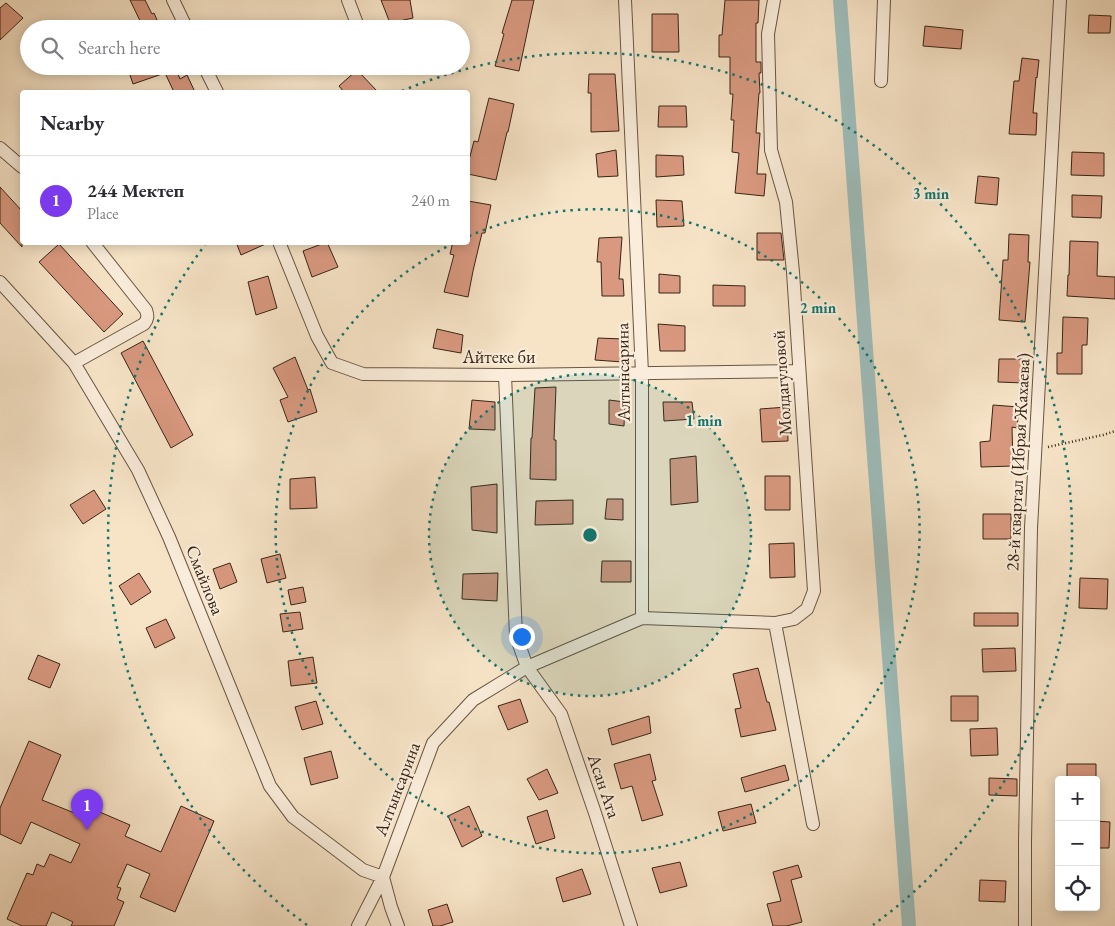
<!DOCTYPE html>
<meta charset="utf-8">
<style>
:root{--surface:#fff;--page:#f7f7f7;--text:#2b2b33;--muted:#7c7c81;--line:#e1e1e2;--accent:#7c3aed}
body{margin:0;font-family:"EB Garamond",serif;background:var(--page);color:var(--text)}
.controls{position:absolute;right:15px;bottom:15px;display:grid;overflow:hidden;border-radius:5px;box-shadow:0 2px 12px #0003}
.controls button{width:45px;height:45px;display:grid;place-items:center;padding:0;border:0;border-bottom:1px solid var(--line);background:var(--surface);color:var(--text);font:25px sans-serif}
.you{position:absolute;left:521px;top:636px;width:18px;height:18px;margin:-12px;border:4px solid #fff;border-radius:50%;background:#1a73e8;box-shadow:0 0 0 8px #1a73e833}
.badge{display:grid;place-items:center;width:32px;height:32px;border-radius:50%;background:var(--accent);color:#fff;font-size:16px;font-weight:700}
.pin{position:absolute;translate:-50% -41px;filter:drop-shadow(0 1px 2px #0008)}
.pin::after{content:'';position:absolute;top:26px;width:18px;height:15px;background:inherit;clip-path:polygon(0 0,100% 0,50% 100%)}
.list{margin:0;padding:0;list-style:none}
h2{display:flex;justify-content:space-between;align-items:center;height:65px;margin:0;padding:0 20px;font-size:21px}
h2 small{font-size:16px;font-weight:400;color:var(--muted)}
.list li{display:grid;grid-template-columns:32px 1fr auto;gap:15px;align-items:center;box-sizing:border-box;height:90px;padding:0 20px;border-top:1px solid var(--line)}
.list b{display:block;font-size:19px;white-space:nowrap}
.list p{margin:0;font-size:16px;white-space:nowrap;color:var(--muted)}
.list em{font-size:16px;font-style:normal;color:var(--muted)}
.icon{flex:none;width:28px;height:28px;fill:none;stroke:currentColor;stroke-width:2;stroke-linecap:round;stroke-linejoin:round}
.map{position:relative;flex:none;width:1115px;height:926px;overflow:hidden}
.search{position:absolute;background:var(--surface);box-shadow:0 2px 12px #0003;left:20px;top:20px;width:450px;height:55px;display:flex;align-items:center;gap:12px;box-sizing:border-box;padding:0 18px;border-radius:28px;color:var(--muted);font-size:19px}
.panel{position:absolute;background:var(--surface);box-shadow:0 2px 12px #0003;left:20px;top:90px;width:450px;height:155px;border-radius:5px}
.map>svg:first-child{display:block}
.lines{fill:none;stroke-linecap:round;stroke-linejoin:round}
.canal{stroke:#9ebebc;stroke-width:14}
.building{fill:#d99980;stroke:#382515}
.minor-casing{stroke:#685542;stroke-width:14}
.path{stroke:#382515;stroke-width:2.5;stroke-dasharray:1 2.5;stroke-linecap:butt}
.minor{stroke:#faeddb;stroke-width:12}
.ring{fill:none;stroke:#0f766e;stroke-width:2.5;stroke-dasharray:2.5 5}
.labels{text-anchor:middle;stroke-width:4.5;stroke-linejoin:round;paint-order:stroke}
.street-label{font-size:18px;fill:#382515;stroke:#faeddb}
.centre{fill:#0f766e;stroke:#faeddb;stroke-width:2.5}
.ring-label{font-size:15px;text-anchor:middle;font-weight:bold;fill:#0f766e;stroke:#faeddb;stroke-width:4.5;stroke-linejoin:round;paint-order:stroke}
</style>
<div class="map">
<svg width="1115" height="926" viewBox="0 0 1115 926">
<rect width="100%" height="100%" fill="#f7e4c7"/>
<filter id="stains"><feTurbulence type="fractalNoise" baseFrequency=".004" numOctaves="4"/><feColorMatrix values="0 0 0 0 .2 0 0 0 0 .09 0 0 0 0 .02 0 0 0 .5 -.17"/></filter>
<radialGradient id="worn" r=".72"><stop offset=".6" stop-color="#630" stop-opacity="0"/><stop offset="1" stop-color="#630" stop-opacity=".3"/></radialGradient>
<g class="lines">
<path class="canal" d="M840,0l69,926"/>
</g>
<path class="building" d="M130,0h15l7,14 2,-1 7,16h-17z
M381,0h29l3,18 -23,5z
M512,0h22l-15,71 -24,-5 9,-32 -2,-1z
M725,0h34l-1,23h-2v39h5v11h-2l1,20h-1l-3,40h4l-3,41h9l-2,22 -29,-3 4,-40 -7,-1 2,-32h-3l2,-26h-3v-37h-11v-22h3z
M6,3l17,15 -23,22v-32z
M652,14h26l1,38h-27z
M1089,15l22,1 -1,17h-22z
M925,26l38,4 -2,19 -38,-3z
M1022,58l17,2 -2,18 -1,-1 -3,36h4l-1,22 -27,-1 5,-53h5z
M127,66h51l1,2 -3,1 4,10 7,-4 8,17h-21l-9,-19 -32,11z
M357,70l21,22h-34l-5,-6z
M589,74h26l4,57 -28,1v-39h-3z
M489,98l25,6 -6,28h-1l-11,48 -28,-6v-10l6,-23 4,1z
M659,106h27l1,21h-29z
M616,150l2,26 -20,1 -2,-23z
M1072,152l32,1v23l-33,-1z
M656,155l27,1 1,19 -28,2z
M978,176l21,2 -2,27 -22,-2z
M0,187l22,24v36l-22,-24z
M1072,195l30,1 -1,22 -29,-1z
M656,200l26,1 2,25 -27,1z
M468,201l23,4 -6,28h-3l-9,38 -5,26 -24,-5 10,-37 -4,-1 3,-12h15z
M757,233h24l3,27h-27z
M1009,234l20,1 -1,27h2l-5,60 -26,-2 4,-60h5z
M622,237l-3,42h4l1,17h-22l-1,-34h-4l2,-24z
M1070,241l28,1 -1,34 18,1v22l-48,-3 1,-21h1z
M236,242h34l-29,13z
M327,242l11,25 -26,10 -9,-26z
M59,244l64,70 -19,18 -65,-70z
M659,274l21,2v17h-21z
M268,276l9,32 -21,7 -8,-33z
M713,285l32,1v20h-32z
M1063,317l25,1 -1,27h-5v29h-25v-21h5z
M658,324l27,2v25h-25z
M437,329l26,6 -2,18 -28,-5z
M598,338l25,1v23l-28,-2z
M143,341l50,94 -22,13 -50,-95z
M295,357l13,33 2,-1 7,23 -29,10 -8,-22 8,-3 -15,-29z
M999,359h26l-1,24 -26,-1z
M556,387l-2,53h2v40l-26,-1 1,-41h1l3,-50z
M472,400l23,2v28l-26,-1z
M609,400l16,2 -1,24 -15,-2z
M663,402h29l2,17 -30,2z
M993,405l26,2 -2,21 -5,-1 1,39 -32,1 -1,-25 10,-1z
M787,407l1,34 -26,1 -2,-33z
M696,456l2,46 -27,3 -1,-46z
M765,476h25v34h-25z
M315,477l2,31 -27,1v-30z
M497,484v49l-25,-3 -1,-43z
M94,490l12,19 -23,15 -13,-19z
M607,499h16v21l-18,-1z
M573,500v24l-38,1 1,-24z
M983,514h28v25h-28z
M794,543l1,34 -25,1 -1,-34z
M280,554l6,24 -19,5 -6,-24z
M602,561h29v21h-30z
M230,563l7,19 -17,7 -7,-20z
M139,573l12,19 -20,13 -12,-19z
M498,573l-1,28 -35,-2 1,-25z
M1080,578l28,1 -1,30 -28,-1z
M303,587l3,15 -15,3 -3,-15z
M300,612l3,17 -20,3 -3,-18z
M974,613h44v13h-44z
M166,619l9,19 -20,10 -9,-20z
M1015,648l1,23 -33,1 -1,-23z
M38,655l22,9 -10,24 -22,-9z
M313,657l4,26 -26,3 -3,-25z
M758,668l9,34h2l7,28 -35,7 -6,-28 6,-1 -8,-34z
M951,696h27v25h-27z
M520,699l8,23 -20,8 -10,-24z
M316,701l7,23 -21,6 -7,-23z
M649,716l2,17 -39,12 -4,-16z
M997,728l1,27 -27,1 -1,-27z
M29,741l32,14 -19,45 35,14 4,-10 49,21 -5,11 36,16 20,-46 33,15 -39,91 -35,-15 10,-23 -23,-10 -10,23 4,1 -4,11 7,3 -10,24h-43l2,-4 -21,-10 -6,14h-24l-15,-7 20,-46 6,2 4,-11 7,3 6,-13 21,9 9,-19 -49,-22 -10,22 -21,-10v-26z
M331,751l7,27 -27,7 -7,-27z
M650,754l6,26 -4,1 11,34 -21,6 -10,-35 -11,3 -7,-25z
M1067,764h29v16h-29z
M785,765l4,15 -44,12 -4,-14z
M547,769l11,24 -19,7 -12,-21z
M989,778l28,1v17l-28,-1z
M751,804l5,19 -33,8 -5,-19z
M469,806l13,30 -20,11 -14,-31z
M547,810l8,28 -19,6 -9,-27z
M1096,821l14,1 -1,26h-13z
M680,862l7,24 -27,7 -8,-25z
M798,865l4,12 -11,3 11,42 -15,4h-14l-6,-22 14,-3 -8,-29z
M582,869l9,25 -28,8 -7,-24z
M980,880l26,1 -1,21 -26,-1z
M447,904l6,18 -13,4h-7l-5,-16z"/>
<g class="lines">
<g class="minor-casing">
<path id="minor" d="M173,0l14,29
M348,0l11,29
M625,0l17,373v245
M204,66l13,26
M881,81l3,-81
M0,148l22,19
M279,242l38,94 15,27 31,11 142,1 294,-4
M0,282l74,81 64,107 31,67 101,249 23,31 70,53 20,7
M74,363l70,-39c4,-5 4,-8 2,-14l-54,-68
M505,375l11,261 11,31 34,47 34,99 36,113
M775,623l38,201
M383,877l8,30 7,19
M358,926l25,-49 50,-134 40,-43 54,-33 115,-49 133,5 19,-4 13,-10 7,-18 -21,-319 -7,-70 -15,-52 -3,-116 6,-34
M1025,926v-85l6,-313 29,-528"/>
</g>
<path class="path" d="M1048,447l55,-12 12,-4"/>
<use href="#minor" class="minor"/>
</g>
<circle cx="590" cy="535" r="161" fill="#0f766e" fill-opacity=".12"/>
<g class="ring">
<circle cx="590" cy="535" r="161"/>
<path d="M469 236A322 322 0 1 1 454 243"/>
<path d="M307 925A482 482 0 0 1 205 245M402 91A482 482 0 0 1 873 925"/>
</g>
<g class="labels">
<g class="street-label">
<text x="499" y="363">Айтеке би</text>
<text transform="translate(623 372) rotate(-91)" y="6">Алтынсарина</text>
<text transform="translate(782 383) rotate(-94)" y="6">Молдагуловой</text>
<text transform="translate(1018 462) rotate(-87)" y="6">28-й квартал (Ибрая Жахаева)</text>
<text transform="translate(205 580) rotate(68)" y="6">Смайлова</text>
<text transform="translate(604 786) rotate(71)" y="6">Асан Ата</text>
<text transform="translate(397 789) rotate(-69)" y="6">Алтынсарина</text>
</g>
</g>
<circle cx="590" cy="535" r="8" class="centre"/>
<g class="ring-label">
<text x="931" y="199">3 min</text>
<text x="818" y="313">2 min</text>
<text x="704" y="426">1 min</text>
</g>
<rect width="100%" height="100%" filter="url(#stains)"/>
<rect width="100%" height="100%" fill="url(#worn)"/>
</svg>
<div class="controls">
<button>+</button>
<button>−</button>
<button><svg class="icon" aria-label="locate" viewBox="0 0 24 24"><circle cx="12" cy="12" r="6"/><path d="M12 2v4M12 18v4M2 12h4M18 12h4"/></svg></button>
</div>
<div class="you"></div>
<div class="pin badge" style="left:87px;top:830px">1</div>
<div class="search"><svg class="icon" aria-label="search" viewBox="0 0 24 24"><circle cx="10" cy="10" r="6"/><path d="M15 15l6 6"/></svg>Search here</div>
<section class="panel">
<h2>Nearby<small></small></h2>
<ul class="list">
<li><span class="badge">1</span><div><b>244 Мектеп</b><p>Place</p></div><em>240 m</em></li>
</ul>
</section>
</div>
